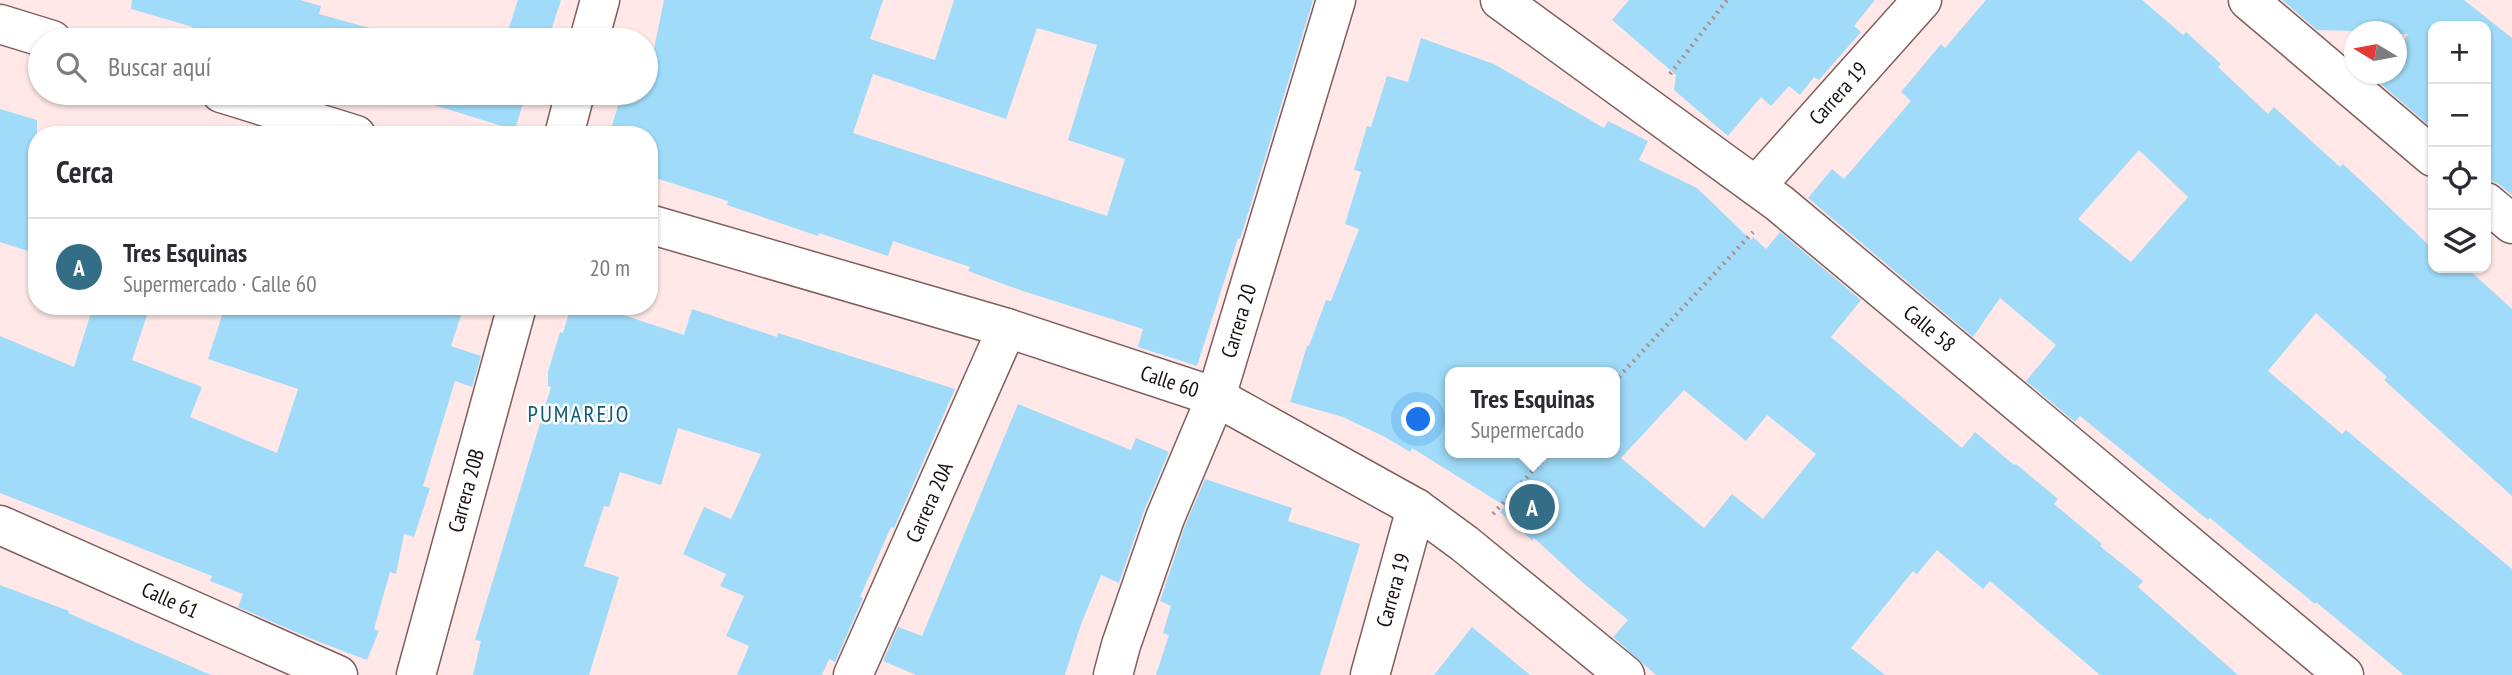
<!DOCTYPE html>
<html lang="es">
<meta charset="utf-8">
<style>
:root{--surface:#fff;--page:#f7f7f7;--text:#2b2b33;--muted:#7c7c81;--line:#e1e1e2;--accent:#336d86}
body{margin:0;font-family:"PT Sans Narrow",sans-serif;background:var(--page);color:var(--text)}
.controls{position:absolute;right:21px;top:21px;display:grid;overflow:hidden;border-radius:14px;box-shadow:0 2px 5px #0004}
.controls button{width:63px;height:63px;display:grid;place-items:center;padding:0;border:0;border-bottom:2px solid var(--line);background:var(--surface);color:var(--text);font:35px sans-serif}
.compass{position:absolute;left:2344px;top:21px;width:63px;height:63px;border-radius:50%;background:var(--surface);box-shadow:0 2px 5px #0004;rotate:280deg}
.you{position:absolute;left:1419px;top:420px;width:24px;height:24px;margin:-18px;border:5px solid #fff;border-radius:50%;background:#1a73e8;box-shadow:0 0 0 10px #1a73e833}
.badge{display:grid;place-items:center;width:46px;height:46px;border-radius:50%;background:var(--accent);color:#fff;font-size:23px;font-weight:700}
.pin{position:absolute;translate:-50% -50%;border:4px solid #fff;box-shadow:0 2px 7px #0006}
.popup{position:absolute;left:1445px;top:367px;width:175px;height:91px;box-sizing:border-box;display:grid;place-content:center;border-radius:14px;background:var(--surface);filter:drop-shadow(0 2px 5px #0005);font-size:23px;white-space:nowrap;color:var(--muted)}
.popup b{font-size:26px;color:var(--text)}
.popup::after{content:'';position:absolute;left:50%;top:100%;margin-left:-14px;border:14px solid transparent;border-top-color:var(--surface)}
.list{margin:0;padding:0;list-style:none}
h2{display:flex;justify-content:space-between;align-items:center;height:91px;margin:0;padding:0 28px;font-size:30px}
h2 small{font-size:23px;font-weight:400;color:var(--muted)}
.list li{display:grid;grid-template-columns:46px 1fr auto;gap:21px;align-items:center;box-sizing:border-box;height:98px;padding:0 28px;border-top:2px solid var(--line)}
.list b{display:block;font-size:26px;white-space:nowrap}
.list p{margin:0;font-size:23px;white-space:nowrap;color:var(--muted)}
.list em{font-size:23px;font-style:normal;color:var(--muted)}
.icon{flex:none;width:38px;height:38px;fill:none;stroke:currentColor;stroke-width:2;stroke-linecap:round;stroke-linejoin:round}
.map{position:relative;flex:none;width:2512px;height:675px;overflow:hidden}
.search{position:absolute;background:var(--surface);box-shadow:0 2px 5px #0004;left:28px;top:28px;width:630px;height:77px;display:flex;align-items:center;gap:18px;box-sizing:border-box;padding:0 24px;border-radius:38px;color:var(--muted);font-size:26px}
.panel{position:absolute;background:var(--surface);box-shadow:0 2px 5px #0004;left:28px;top:126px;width:630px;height:189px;border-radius:28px}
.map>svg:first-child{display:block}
.building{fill:#a0dcf9;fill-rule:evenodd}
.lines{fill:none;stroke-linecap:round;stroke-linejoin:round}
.street-casing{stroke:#7f5f5d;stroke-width:41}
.secondary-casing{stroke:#7f5f5d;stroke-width:41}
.path{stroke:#a59291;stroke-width:4.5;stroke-dasharray:2 5;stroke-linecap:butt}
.street{stroke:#fff;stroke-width:38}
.secondary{stroke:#fff;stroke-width:38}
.labels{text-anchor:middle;stroke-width:5;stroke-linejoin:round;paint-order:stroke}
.street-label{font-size:21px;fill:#1a0e0d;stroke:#fff}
.neighbourhood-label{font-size:23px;letter-spacing:2px;fill:#135b76;stroke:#fff}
</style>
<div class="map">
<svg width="2512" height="675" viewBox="0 0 2512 675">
<rect width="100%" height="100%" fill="#ffe8e7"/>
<path class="building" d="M132,0h168l21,6 -2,8 94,26h-223l3,-13 -62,-18z
M518,0h43l-13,40h-43z
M664,0h219l-13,39 65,21 19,-60h359l-62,204 -11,35 -2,-1 -41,128 -59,-19 5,-18 -120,-38 -55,-20 2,-4 -77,-26 -5,15 -69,-23 -1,3 -91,-31 1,-4 -79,-25v-41h-40l13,-42h24v-37l6,2zM1037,28l60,17 -29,95 57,19 -18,57 -254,-83 20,-59 133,45z
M1629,0h246l-21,26 7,6 -42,48 -5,-3 -14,18 -11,-9 -18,20 -10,-9 -33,39 -54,-46 2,-15 -64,-55z
M1986,0h156l41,35 3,-3 35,32 -3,3 50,47 6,-7 66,60 3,-3 30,28 60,57v19h34l45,41v187l-128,-116 3,-3 -71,-64 -48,58 74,63 4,-4 166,139v106h-108l-88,-73 -1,2 -105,-86 -2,2 -128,-104 -5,6 -49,-41 30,-36 -56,-47 -27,39 -165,-139 24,-29 12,10 67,-78 -10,-9 40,-48 4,4zM2139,150l49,47 -57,65 -53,-43z
M2282,0h182l48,38v157l-12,-10 -14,-7v-152h-53v103l-59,-51 4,-4h19v-24l11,-16h-11v-2l-80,-2z
M1421,38l73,26 110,64 4,-7 40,20 -9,19 58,28 54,52 2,-3 13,12 14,-17 81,68 -30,37 131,111 13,-16 39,33 2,-1 42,35 -4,5 48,40 -2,2 43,35 -5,6 100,88h-138l-110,-94 -7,8 -46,-39 -20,24 -4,-3 -62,77 34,27h-229l-43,-38 15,-17 -46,-38 -48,-44 -2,2 -32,-28 5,-6 -93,-58 -2,4 -25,-15 -42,-20 -53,-15 17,-56h2l17,-46 5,1 28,-72 -14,-5 16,-52 -7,-2 13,-44 4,1 16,-51 21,6zM1450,372h164v81h-164zM1684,390l62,51 21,-26 49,39 -53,65 -31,-25 -28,34 -83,-70z
M395,93h131l-11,37z
M0,109l37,11v134l-37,-12z
M93,306h57l-18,54 70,27 -12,30 87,36 21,-64 -90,-30 17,-53h239l-13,40 30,10 -9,31 -17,-6 -32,105 7,2 -16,49 -10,-3 -8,40 -6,-2 -16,57 5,2 -12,29 -53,-20 -76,-33 5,-13 -33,-13 2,-5 -212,-83v-157l74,31z
M571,306h51l-2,8 64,21 8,-26 85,28 1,-4 177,56 -61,139 -3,-1 -31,70 3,1 -28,64 -6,-3 -7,16h-85l12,-29 -23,-10 18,-40 -24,-10 6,-12 -43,-20 21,-47 27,12 30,-65 -83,-26 -17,57 -41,-13 -11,35 -5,-1 -20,60 35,11 -30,98h-116l8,-34 -6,-1 76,-253 -3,-1v-14l12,-40 3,1z
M1018,404l113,46 5,-12 33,14 -25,59 -25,72 -18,-8 -21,52 -15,48h-149l-33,-14 15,-34 24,9z
M1205,479l87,29 -4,13 72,23 -40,131h-164l13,-40 -6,-2 8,-27 -11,-5 25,-75z
M0,585l69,26 -1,2 143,62h-211z
M1472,627l58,48h-96z"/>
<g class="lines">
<g class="street-casing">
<g id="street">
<path id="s1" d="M1500,0l279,203 565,472"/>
<path d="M2248,0l185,157"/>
<path id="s2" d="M1756,186l166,-186"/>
<path d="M2486,202l26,22"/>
<path id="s3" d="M0,525l338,150"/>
<path id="s4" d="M853,675l154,-347"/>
<path id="s5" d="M1113,675l8,-30 44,-127 51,-121 120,-397"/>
<path id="s6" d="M1370,675l46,-167"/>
</g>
</g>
<g class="secondary-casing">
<g id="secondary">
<path d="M0,24l52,16"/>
<path d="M589,40l11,-40"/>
<path d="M221,93l135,42"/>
<path d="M564,135l11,-42"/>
<path id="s7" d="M649,224l358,104 209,69 200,111 49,36 160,131"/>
<path id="s8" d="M416,675l101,-369"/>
</g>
</g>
<path class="path" d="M1670,74l57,-74
M1614,382l139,-150
M1493,514l56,-61"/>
<use href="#street" class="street"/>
<use href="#secondary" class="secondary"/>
</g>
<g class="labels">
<g class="street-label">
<text dy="7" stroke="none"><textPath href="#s2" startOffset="124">Carrera 19</textPath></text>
<text dy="7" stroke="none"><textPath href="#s5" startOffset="376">Carrera 20</textPath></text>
<text dy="7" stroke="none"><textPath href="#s1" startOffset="541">Calle 58</textPath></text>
<text dy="7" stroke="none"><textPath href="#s7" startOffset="544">Calle 60</textPath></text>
<text dy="7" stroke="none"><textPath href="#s8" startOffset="191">Carrera 20B</textPath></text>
<text dy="7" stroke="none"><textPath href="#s4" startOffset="189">Carrera 20A</textPath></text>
<text dy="7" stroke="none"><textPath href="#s6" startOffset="88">Carrera 19</textPath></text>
<text dy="7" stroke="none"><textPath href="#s3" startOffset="186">Calle 61</textPath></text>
</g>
<g class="neighbourhood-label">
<text x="579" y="422">PUMAREJO</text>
</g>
</g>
</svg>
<div class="controls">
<button>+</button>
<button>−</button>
<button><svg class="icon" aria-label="locate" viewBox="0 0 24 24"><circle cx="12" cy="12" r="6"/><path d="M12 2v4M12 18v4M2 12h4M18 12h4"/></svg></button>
<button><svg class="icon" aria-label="layers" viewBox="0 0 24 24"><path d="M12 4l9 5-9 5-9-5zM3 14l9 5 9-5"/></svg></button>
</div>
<svg class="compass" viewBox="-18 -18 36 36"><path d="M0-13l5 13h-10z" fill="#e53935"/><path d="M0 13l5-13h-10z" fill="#7c7c81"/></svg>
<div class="you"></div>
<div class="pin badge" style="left:1532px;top:507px">A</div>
<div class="popup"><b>Tres Esquinas</b>Supermercado</div>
<div class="search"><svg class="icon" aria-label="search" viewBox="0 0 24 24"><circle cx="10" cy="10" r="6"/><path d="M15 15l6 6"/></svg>Buscar aquí</div>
<section class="panel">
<h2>Cerca<small></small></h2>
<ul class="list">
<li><span class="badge">A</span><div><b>Tres Esquinas</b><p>Supermercado · Calle 60</p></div><em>20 m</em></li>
</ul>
</section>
</div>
